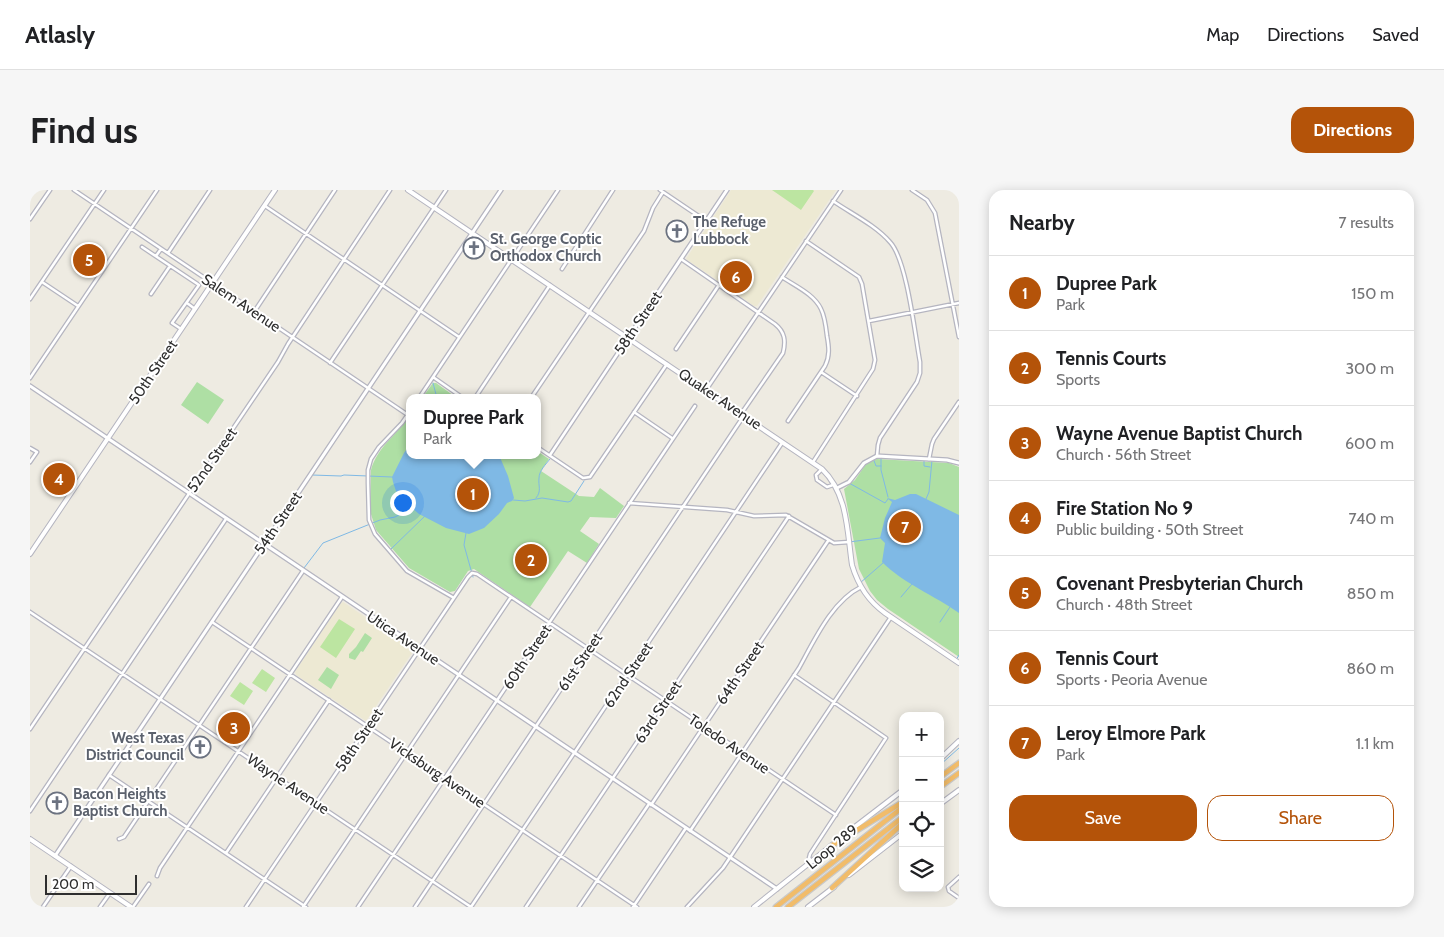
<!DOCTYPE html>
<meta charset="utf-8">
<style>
:root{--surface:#fff;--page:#f6f6f6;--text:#202124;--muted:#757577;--line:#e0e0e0;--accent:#b45309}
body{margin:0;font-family:Cabin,sans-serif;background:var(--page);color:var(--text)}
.controls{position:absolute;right:15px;bottom:15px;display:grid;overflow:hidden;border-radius:10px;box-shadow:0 2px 12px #0003}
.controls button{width:45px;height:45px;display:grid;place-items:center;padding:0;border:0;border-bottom:1px solid var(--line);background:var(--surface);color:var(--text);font:25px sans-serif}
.scale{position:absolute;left:15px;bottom:12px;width:92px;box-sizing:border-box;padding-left:5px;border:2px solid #2e2e2e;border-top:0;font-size:14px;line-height:18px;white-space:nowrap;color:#2e2e2e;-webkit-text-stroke:4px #fff;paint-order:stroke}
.you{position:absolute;left:372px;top:312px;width:18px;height:18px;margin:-12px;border:4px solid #fff;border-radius:50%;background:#1a73e8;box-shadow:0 0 0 8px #1a73e833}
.badge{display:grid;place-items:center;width:32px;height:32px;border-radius:50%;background:var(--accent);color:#fff;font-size:16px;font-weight:700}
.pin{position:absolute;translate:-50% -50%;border:2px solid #fff;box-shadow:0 1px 5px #0006}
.popup{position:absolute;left:376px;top:204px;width:135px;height:65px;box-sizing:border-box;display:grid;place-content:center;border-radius:10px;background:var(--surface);filter:drop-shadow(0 1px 4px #0005);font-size:16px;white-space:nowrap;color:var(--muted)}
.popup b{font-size:19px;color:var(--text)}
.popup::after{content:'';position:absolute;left:50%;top:100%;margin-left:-10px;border:10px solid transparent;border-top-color:var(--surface)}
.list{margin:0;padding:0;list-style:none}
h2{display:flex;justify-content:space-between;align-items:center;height:65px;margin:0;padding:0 20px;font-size:21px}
h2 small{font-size:16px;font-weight:400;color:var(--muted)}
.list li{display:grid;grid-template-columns:32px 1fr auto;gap:15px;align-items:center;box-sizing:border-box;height:75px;padding:0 20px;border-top:1px solid var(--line)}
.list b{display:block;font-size:19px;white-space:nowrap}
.list p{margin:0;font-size:16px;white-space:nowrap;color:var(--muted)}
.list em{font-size:16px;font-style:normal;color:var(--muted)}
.actions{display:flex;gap:10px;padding:15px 20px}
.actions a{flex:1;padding:11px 0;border:1px solid var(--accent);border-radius:15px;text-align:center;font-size:18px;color:var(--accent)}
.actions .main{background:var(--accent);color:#fff}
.icon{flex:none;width:28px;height:28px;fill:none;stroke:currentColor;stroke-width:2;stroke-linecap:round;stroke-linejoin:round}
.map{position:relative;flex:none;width:929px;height:717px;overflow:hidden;border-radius:15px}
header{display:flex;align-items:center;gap:30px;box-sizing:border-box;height:70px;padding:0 25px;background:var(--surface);border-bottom:1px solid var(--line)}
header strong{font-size:24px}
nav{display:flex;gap:28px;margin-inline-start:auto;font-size:18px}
.intro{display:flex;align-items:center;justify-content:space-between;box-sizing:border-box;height:120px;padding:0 30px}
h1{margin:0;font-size:35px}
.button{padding:12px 22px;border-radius:15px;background:var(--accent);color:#fff;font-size:18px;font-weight:700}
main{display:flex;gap:30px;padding:0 30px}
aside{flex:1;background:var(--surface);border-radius:15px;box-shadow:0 2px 12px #0003}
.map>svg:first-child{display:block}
.education{fill:#ede9d3}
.green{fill:#aedfa4}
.pitch{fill:#bce5a1}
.water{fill:#7fb9e5}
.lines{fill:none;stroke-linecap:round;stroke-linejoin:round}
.stream{stroke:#7fb9e5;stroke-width:1}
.minor-casing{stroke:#b5b5c0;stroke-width:5}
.tertiary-casing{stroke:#b5b5c0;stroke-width:5.5}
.secondary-casing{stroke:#b5b5c0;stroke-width:6}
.motorway-casing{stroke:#c9c9c9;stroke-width:7}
.minor{stroke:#fff;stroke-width:2.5}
.tertiary{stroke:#fff;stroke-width:3}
.secondary{stroke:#fff;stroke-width:4}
.motorway{stroke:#f1bc6a;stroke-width:4.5}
.labels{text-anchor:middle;stroke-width:4;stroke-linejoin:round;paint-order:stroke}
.worship-label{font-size:15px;font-weight:bold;fill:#5b616d;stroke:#fff;text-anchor:start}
.street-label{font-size:15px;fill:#2e2e2e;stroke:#fff}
</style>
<header>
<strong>Atlasly</strong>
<nav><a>Map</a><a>Directions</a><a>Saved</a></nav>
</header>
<div class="intro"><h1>Find us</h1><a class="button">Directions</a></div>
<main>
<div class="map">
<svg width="929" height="717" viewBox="0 0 929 717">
<rect width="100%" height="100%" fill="#eeebe2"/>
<path class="education" d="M701,0h105l-79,116h-3l-68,-47z
M313,412l71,48 -48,71 -70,-46 -1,-3 45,-68z"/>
<path class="green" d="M167,192l27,18 -16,24 -27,-19z
M403,193h3l21,15h-35z
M379,227v38h128v-4l12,8 -8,12 38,25 15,1 6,-9 24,18 -8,12 -26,-1 -10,14 19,13 -12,19 -19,-12 -38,56 -56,-38 -6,2 -13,20 -5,1 -41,-24 -33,-38 -6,-19 1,-41c6,-22 25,-35 38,-53z
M847,269l72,4 10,4v190l-71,-48 -11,-9 -7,-9 -11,-22 -15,-80 11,-9 11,-16z
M335,443l7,5 -9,14 -2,-1 -6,9 -6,-2v-4l7,-7z
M297,477l12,8 -8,14 -13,-9z"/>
<path class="pitch" d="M742,0h41l1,1 -13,19z
M498,360c4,0 12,5 14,9l-7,10c-5,1 -13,-5 -14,-9z
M309,429l16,10 -19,29 -16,-11z
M232,479l13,9 -9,14 -14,-9z
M210,492l13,9 -9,14 -14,-9z"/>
<path class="water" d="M379,256v9h90l9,21 6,22 -2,3 -5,2 -8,11 -15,14 -15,6 -23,-6 -27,-14 -15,-13 -8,-10 -3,-9 -1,-5 12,-24z
M880,304h6l43,21v98c-25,-18 -55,-29 -77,-51l3,-19 -5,-5 5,-20 7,-16 -5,-4 8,2z"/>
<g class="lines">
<path class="stream" d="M403,193l4,15
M851,267v13l7,27
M843,268l3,8h5
M894,269v7l6,1
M282,285l29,1 3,-1 48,2
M819,293l36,20 3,-4
M506,308c6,-7 2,-12 3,-20 0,-7 7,-14 11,-19
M896,309l3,-7 3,-32
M483,310l12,1 17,-3 26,4 3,-1 13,-20
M436,343l-2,12 9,32
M819,352l31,-4
M361,359l34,-33
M274,378l19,-25 57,-23 15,-3 17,-9
M830,393l23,-20
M871,407l11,-13
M910,432l10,-15
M926,470l3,-5
M910,575l19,-17"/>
<g class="minor-casing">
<path id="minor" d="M44,0l334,225
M630,0l46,31
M882,0l15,10 8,13 24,124
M803,11c19,13 42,24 57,41 17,18 25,93 30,120v11l-3,9 -37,56 -2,7 -1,11
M235,16l194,131
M0,29l20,-29
M776,51l53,36 3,7 13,76 -2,9 -60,93
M112,57l57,38 -27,38 9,6
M138,63l42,-63
M126,66l5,-7
M651,69l94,65c10,8 11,17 8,29l-42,61
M532,79l51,-79
M752,87c13,9 32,17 39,32 4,8 5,18 6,27 2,11 3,20 -2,30l-37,55
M12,92l36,24
M121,104l19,-28
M0,109l74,-109
M157,113l8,6
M224,122l81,-122
M839,131l90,-18
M646,159l43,-64
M300,173l116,-173
M791,182l36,24
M403,187l30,21
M0,188l127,-188
M676,200l135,-200
M389,208l139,-208
M445,208l75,-113
M501,208l113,-167 9,-23 10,-16
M604,222l38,26
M379,223l-7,10 -23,24 -8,12 -3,11v13l1,37 6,14 32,37 47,27
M507,257l46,31 7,-1 77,-113
M0,258l7,4 -7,10
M520,265l78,-117
M899,269l3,-15 2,-5 25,-37
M792,279l-6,6 1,5 10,7 6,-2
M599,313l98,7 27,6 32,-1 48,28 15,-1
M0,422l441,295 311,-464
M182,432l425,285
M764,485l92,63 -76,116 -1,4 3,4
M0,539l248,-367 10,-18 102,-154
M79,585l197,132
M621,615l177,-264
M0,621l196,-292
M660,641l109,-163c15,-27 33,-67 62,-81
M89,649l5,-2 179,-266
M196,663l103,-153
M127,686l3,-8 182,-271
M929,687l-11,10 1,4 10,7
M13,717l28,-41
M70,717l10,-14
M103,717l16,-23
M216,717l222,-330 4,-4 5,1 359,241
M273,717l208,-310
M328,717l337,-501
M385,717l328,-490
M496,717l263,-391
M549,717l70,-103
M603,717l53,-79
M657,717l36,-39 168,-251"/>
</g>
<g class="tertiary-casing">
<path id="tertiary" d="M598,148l99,-148
M0,196l747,503
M807,298l12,-6 15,-19 13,-7 70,4 12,3
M25,666l446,-666"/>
</g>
<g class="secondary-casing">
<path id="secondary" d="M378,0l414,279c26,25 25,62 30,96 6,20 16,36 33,48l74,50
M0,364l245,-364
M910,569l19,-18
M910,614l19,-14
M813,646l60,-46
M0,649l101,68
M819,685l54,-42
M724,717l78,-62
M778,717l26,-20"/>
</g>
<g class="motorway-casing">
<path id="motorway" d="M910,587l19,-14
M910,597l19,-14
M801,656l72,-44
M802,698l71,-65
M746,717l127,-100
M758,717l115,-90"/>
</g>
<use href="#minor" class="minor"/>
<use href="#tertiary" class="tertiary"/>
<use href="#secondary" class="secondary"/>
<use href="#motorway" class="motorway"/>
</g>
<defs>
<g id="church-ring" transform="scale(1.125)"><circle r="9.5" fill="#fff" stroke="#6b7280" stroke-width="1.5"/><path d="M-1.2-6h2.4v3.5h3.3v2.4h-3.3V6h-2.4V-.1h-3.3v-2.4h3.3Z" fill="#6b7280"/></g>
</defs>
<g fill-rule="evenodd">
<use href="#church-ring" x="647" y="41"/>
<use href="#church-ring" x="444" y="58"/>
<use href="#church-ring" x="170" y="557"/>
<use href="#church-ring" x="27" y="613"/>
</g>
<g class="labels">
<g class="worship-label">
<text x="663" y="37">The Refuge<tspan x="663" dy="17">Lubbock</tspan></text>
<text x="460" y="54">St. George Coptic<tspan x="460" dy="17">Orthodox Church</tspan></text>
<text x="154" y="553" text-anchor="end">West Texas<tspan x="154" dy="17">District Council</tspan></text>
<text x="43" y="609">Bacon Heights<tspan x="43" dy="17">Baptist Church</tspan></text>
</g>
<g class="street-label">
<text transform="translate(211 113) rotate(34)" y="5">Salem Avenue</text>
<text transform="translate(608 133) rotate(-56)" y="5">58th Street</text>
<text transform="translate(123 182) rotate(-56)" y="5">50th Street</text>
<text transform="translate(690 209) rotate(34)" y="5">Quaker Avenue</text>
<text transform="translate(182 270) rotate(-55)" y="5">52nd Street</text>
<text transform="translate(248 333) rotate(-56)" y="5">54th Street</text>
<text transform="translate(373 448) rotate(34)" y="5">Utica Avenue</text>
<text transform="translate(497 467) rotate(-56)" y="5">60th Street</text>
<text transform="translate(550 472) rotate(-56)" y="5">61st Street</text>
<text transform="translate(710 483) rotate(-56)" y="5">64th Street</text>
<text transform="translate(598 485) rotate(-56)" y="5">62nd Street</text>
<text transform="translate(628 522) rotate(-56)" y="5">63rd Street</text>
<text transform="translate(329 550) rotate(-56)" y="5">58th Street</text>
<text transform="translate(699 554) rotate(34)" y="5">Toledo Avenue</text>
<text transform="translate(407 583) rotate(34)" y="5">Vicksburg Avenue</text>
<text transform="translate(258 594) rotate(34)" y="5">Wayne Avenue</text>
<text transform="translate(802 657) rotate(-39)" y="5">Loop 289</text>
</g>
</g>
</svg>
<div class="controls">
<button>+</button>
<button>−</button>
<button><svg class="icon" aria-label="locate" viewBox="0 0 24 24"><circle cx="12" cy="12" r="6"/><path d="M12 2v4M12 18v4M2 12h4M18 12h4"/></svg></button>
<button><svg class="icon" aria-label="layers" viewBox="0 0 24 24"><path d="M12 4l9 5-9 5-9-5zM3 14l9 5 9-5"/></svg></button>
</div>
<div class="scale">200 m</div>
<div class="you"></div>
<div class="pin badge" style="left:443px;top:304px">1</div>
<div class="popup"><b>Dupree Park</b>Park</div>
<div class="pin badge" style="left:501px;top:370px">2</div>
<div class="pin badge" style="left:204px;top:538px">3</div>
<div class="pin badge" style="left:29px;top:289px">4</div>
<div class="pin badge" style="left:59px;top:70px">5</div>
<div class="pin badge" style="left:706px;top:87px">6</div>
<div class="pin badge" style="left:875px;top:337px">7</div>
</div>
<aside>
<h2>Nearby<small>7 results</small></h2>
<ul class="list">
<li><span class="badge">1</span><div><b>Dupree Park</b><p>Park</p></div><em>150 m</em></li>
<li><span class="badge">2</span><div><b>Tennis Courts</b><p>Sports</p></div><em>300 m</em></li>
<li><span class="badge">3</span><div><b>Wayne Avenue Baptist Church</b><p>Church · 56th Street</p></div><em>600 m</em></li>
<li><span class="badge">4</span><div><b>Fire Station No 9</b><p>Public building · 50th Street</p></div><em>740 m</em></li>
<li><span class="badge">5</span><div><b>Covenant Presbyterian Church</b><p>Church · 48th Street</p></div><em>850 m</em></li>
<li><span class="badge">6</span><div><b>Tennis Court</b><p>Sports · Peoria Avenue</p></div><em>860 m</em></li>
<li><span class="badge">7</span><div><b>Leroy Elmore Park</b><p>Park</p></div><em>1.1 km</em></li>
</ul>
<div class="actions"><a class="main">Save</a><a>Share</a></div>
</aside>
</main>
